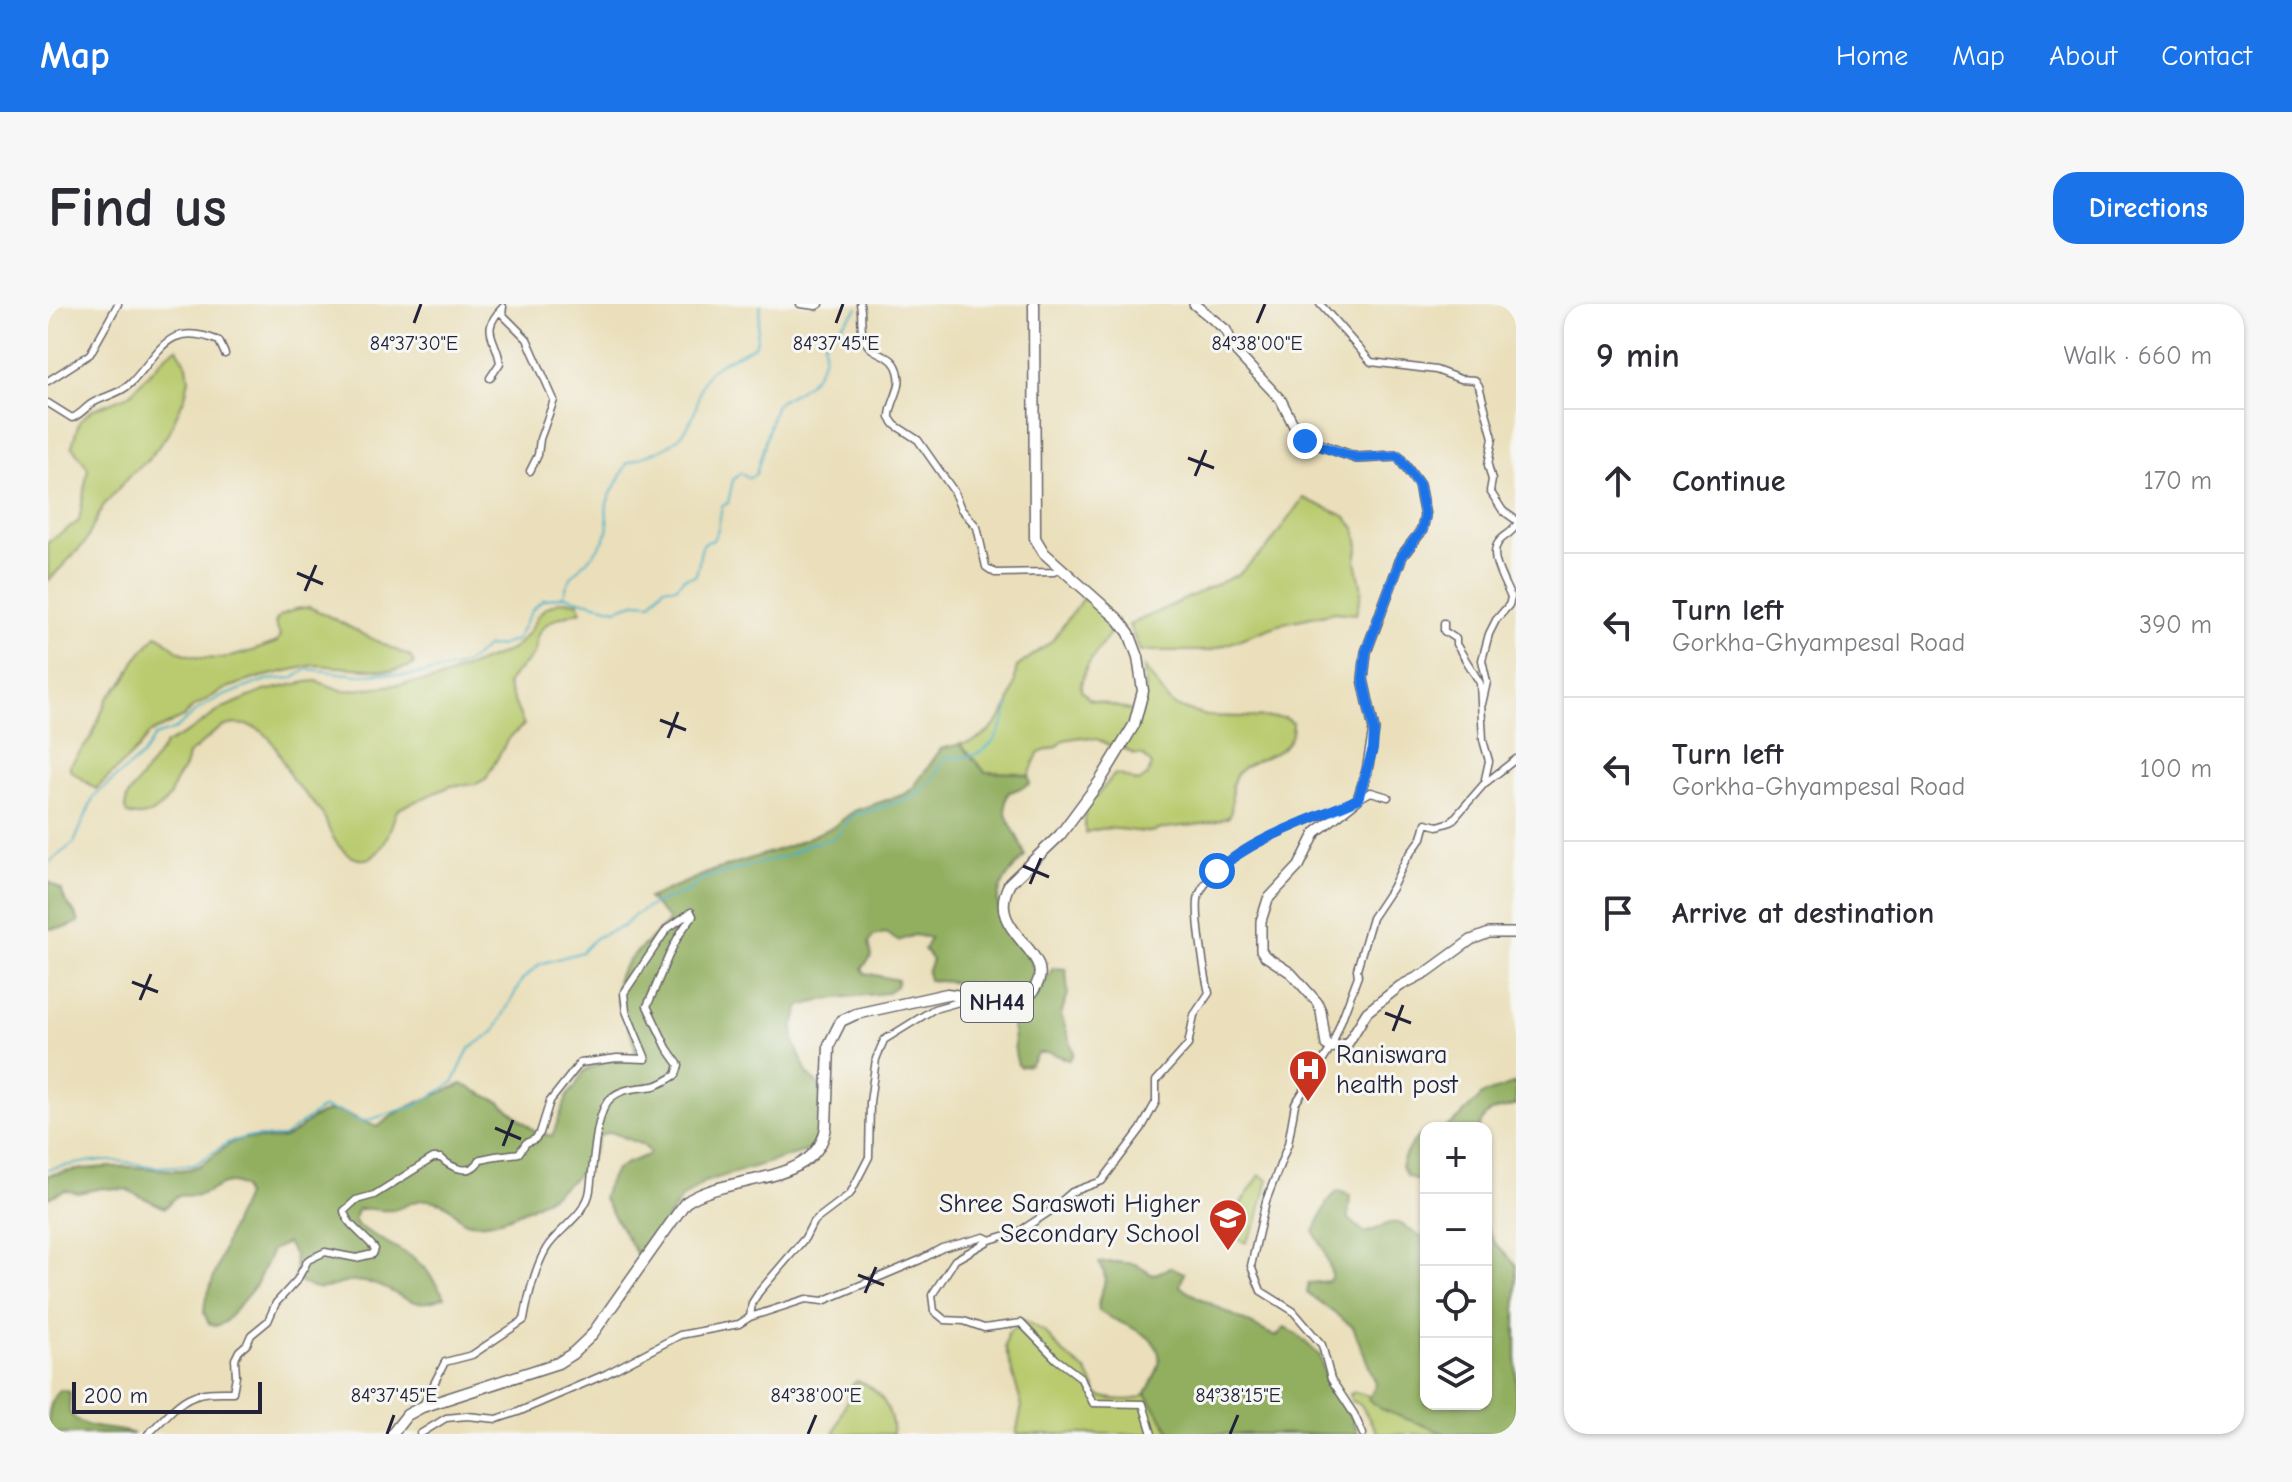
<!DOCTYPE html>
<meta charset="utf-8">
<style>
:root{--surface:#fff;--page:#f7f7f7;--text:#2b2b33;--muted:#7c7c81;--line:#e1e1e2;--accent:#1a73e8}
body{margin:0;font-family:"Comic Neue",sans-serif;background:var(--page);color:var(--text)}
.controls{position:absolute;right:24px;bottom:24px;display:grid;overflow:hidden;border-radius:16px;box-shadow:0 2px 6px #0004}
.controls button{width:72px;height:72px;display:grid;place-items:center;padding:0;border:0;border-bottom:2px solid var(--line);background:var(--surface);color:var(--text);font:40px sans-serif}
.scale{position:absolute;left:24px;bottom:20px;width:190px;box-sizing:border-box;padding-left:8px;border:4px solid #22223b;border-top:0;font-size:22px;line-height:28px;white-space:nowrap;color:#22223b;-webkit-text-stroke:6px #f6f6f2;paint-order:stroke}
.stop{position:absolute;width:24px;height:24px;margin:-18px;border:6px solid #1a73e8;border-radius:50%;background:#fff}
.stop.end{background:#1a73e8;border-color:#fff;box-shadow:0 2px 8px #0008}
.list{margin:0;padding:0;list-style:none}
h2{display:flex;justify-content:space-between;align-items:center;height:104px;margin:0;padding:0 32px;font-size:34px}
h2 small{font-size:26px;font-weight:400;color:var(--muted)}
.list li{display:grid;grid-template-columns:52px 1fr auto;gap:24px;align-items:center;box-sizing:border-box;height:144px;padding:0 32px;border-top:2px solid var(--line)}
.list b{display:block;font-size:30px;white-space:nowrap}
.list p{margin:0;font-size:26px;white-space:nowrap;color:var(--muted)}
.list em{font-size:26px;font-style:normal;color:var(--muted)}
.icon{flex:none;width:44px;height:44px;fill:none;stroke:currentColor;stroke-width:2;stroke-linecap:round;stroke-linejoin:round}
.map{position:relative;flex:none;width:1468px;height:1130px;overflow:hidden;border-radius:24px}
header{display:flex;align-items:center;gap:48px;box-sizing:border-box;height:112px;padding:0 40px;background:var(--accent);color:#fff}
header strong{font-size:38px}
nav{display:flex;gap:44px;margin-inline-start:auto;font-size:28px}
.intro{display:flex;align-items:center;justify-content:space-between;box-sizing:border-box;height:192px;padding:0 48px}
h1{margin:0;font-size:56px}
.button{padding:20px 36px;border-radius:24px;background:var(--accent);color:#fff;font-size:28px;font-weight:700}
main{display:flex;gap:48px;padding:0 48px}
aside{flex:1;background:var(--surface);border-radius:24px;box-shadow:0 2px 6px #0004}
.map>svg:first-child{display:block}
.green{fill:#b9cb6e;stroke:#6e7654;stroke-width:2}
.forest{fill:#92af61;stroke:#5a684e;stroke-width:2}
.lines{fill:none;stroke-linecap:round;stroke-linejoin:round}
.stream{stroke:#48b1c7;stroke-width:2}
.street-casing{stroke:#686467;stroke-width:9}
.secondary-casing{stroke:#686467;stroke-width:12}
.primary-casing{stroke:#686467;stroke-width:13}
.street{stroke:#fff;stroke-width:6}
.secondary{stroke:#fff;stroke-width:9}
.primary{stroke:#fff;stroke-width:10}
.route{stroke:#1a73e8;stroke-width:10}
.ticks{fill:none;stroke:#22223b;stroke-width:3}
.labels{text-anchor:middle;stroke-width:6;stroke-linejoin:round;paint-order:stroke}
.shield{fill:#f6f6f2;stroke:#626272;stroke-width:2}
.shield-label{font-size:24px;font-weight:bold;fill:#22223b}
.poi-label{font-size:26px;fill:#22223b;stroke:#f6f6f2;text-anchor:start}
.ticks-label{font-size:20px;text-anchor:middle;fill:#22223b;stroke:#f6f6f2;stroke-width:6;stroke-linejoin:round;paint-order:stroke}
</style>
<header>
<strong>Map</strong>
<nav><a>Home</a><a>Map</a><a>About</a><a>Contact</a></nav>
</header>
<div class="intro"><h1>Find us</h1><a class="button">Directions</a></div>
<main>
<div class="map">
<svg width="1468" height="1130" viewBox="0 0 1468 1130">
<rect width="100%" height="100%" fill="#f6f6f2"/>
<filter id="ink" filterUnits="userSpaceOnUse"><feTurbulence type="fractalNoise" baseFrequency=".0125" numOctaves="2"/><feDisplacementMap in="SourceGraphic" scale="16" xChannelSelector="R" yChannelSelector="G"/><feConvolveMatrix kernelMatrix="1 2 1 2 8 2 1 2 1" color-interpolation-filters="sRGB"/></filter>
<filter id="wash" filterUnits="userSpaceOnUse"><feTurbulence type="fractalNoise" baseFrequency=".006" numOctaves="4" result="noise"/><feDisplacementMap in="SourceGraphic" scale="32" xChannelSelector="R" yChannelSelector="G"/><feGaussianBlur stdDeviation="1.8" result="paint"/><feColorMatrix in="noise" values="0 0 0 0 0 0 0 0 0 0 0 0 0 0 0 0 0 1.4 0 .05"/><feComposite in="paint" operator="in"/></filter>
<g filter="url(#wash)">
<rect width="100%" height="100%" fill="#eadfba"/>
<path class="green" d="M129,44l10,17 2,14 -4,18 -17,37 -20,26 -18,15 -27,31 -18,37 -37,38v-39l31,-21 9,-53 -16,-22 7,-24 12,-12 38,-15 38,-41z
M1255,194l42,18 10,12 4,17 -3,15 6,30 -6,24 -21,-2 -51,11 -75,28h-69l-11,-26 110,-51 29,-27z
M1038,290l31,27c-10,22 -37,44 -36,69l8,9 47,13 -20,37 -19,-10 -16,-2 -17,3 -7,7 -19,6 -9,23 -13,-3 -31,-1 -25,-28c28,-2 49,-31 54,-58 2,-7 0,-12 3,-19l34,-25z
M513,297l17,1 3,9c-16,5 -37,8 -44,26 -2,6 0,13 -4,18 -8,11 -20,17 -26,30l17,40 -16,14 -22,40 -10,5 -25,2 -51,22 -4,4c-3,9 -6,20 -11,29 -16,32 -41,17 -54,-7 -3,-6 -4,-12 -7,-17 -8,-15 -23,-25 -32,-38 -13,-21 -17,-49 -46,-54 -31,-5 -37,17 -58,29 -2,17 -6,15 -13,28 -4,6 -3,13 -8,18 -10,13 -24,20 -40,14l-2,-6 2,-11 39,-53 24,-13 33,-23 41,-17 42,-9 10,-1 28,10 92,-11 77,-31 16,-17 8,-15 8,-9z
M261,303c35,15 66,36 101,49l4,7 -3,3 -19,5 -78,-6 -53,12 -34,11 -35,20 -8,9 -35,17 -10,14 -43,41 -26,-19v-5l21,-27 16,-39 18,-19 10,-19 21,-26c10,3 13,10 21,15 33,18 68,4 100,-8l3,-7 -5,-12 4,-7 17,-7z
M1096,363l27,37 15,6 21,6 78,2 8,5c1,37 -39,30 -56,51 -10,13 -1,29 -8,43 -21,8 -40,8 -62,11 -7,1 -13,4 -19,4 -23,-1 -41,-8 -63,1v-23l29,-35 4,-1 20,8 9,-6 5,-11 -9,-10 -10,-1 -11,-7c21,-33 26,-40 22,-80z
M1212,871l8,5 -11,43 -11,20 -21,-10 12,-24z
M976,1016l21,12 18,21 24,19 11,23c12,5 37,8 48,-1l24,36 12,4h-166l6,-28 -17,-59 3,-14z
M809,1077c24,7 35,29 36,53h-59l19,-50z
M1307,1088l14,4 11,13 67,25h-69l-17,-29 -10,-4 -1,-7z"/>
<path class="forest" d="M912,440l25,28 31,1 13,3 1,8 -22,9c-10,26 12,39 17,63 -33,35 -37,48 -6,87 8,11 15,19 17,33l-10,13 -97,-9 -2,-8 5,-12 -8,-10 6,-12 -16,-3 -16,6 -13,-8 -12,3 -4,7 3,13 -10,12 3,5 33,7 -2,6 -10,7 -59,6 -27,7 -7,22 1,14 13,31 12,13 6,40 -6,16 -13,9 -102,31 -21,15 -44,61 -36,-60c9,-33 17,-32 45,-43l2,-3 -7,-7 -32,-13 -11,3c-4,9 -7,21 -12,29 -20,26 -84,65 -118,59 -12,-2 -15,-13 -24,-18 -6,-3 -18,-6 -24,-5 -10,1 -19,8 -29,10 -12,2 -26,-4 -36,0l-3,9 4,7 56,32 13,13 18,26c-41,17 -44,-10 -82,-15 -29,-4 -37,18 -66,-2l-3,-25 -7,-12 -15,7 -16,35 -31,37 -9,4 -7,-2 -5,-11 1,-10 24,-71 16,-36 -2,-8c-17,-13 -27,3 -45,7 -6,1 -14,0 -21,1l-12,12 -38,-18 -25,-2 -24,5 -13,-3 -17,8v-23c28,-6 57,-9 86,-8 19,1 36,5 55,2 18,-3 31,-22 47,-28 14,-6 29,0 43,-2 10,-1 19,-9 26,-15 30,-25 42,-7 73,3 22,-21 56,-30 84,-43l38,18 36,30 16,4 16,-41 7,-8 9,-16 21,-10 30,-4c2,-19 -8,-30 -15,-48 -17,-44 28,-61 49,-89l-21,-22 64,-27 77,-25 44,-19 21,-16 51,-17 8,-6 28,-39z
M0,577l14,9c2,16 13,18 17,32l-11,5 -20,2z
M1005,664l13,1 2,25 -7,21 13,38 -5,7 -18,-7h-13l-8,12 -11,2c-9,-19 0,-41 -16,-60l29,-5z
M1468,779v22c-17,7 -30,1 -37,23h-34l15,-11 23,-23z
M1378,830v50l-19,-8 -6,-10c4,-12 11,-29 25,-32z
M1290,887l12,4 -2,23 17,15c8,-2 17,-7 25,-10 14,-4 23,13 36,16v165h60v-177l9,16 21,22v169h-69l-67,-25 -11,-10 7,-15 -23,-57 -46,-34 2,-10 20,-2 3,-6 -8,-25 -10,-18 13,-30z
M1068,958l19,2 18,11 18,-8 13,6 -4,13 6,5 90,46 9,-10 14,9 21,20 9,34 23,28 6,16h-176l-12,-3 -24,-37c4,-9 11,-20 13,-30 6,-32 -42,-39 -60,-53 -4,-20 15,-26 0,-48z
M12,1086l10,2 -1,20c16,22 43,13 65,22h-86c0,-16 0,-32 12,-44z"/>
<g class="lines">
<path class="stream" d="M516,292c5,-27 24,-32 36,-50 14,-21 4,-23 7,-43 2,-7 16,-31 20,-40 33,-13 58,-18 69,-55 2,-10 3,-21 9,-30 10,-18 36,-21 51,-34l5,-40
M0,559l26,-20 20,-47 49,-41 12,-19 21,-7 20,-18 20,-12 50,-19 27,-2 15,-9 49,6 23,-2 28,3 50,-9 16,-9 12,-11 13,-1 17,-6 16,-30 11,-10 21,-4 52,13 21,-7 14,1 13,-16h12l8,-9 11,-2c6,-11 2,-21 9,-33l9,-3 5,-11 4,-23 6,-3 5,-23 7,-7 9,5 7,-4 19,-68c8,-9 17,-10 27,-18 14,-10 25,-28 22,-45l34,-35
M0,865l45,-8h26l36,6 39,-2 33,-22 19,-6h37l39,-29 18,4 22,10 55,-17 36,-22 16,-34 25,-17 28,-52 18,-16 42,-12 13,-14 29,-12 11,-11 17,-10 38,-15 12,-11 87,-24 20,-11 26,-6 17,-22 61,-19 20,-18 12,-22c40,4 54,-14 64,-52"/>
</g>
</g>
<g filter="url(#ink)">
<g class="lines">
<g class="street-casing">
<path id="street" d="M752,0l16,2 4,-2
M812,0c3,12 -1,26 5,37 9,17 30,10 34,34 3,15 -10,29 -9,43l5,7 23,15 35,50 8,19 16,18 9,40 9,6 59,-1 5,-3
M1272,0l51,58 65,8 24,9 15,1 4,6 14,52 -5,27 4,15 -2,11 13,20 13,9
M455,3l-1,7 25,25 27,61 -14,39 -2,16 -8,16
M442,74l10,-15c-4,-27 -21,-31 3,-56
M0,77l42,-27 28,-50
M0,99l24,15c8,-3 12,-9 19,-14 12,-8 29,-10 39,-20 30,-30 36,-65 89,-43l6,13
M1396,319v8l12,8v5l24,39 3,57 6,21 -4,18 3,2
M1434,400l5,-22 -5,-22 7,-26 7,-14 13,-15 2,-7c-5,-14 -23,-41 -13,-55 5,-8 14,-9 18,-18
M1310,495l13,-7 17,5
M702,1013l56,-18 17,2 97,-41 22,-12 42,-11 6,3
M100,1130c16,-14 30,-35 51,-40 11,-3 23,-2 34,-2l3,-16 -1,-17 4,-8 8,-7 4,-9 17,-14 8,-18 21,-23 11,-20 17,-8 31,6 17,-4 2,-5c-9,-13 -28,-23 -31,-38l12,-11 18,-5 59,-37h8c8,8 25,17 35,7 7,-7 -1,-5 10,-7 11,-3 22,-3 33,-5l7,-10 9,-4 5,-6 10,-32 30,-38 37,-5 29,1 -20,-48 -2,-18 43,-64 24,-17 2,4c-23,26 -31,60 -46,90l20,42 12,17 -3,10c-7,4 -14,9 -22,11 -16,3 -34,1 -46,15 -13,16 -15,68 -18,89 -3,24 -33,40 -44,59 -12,21 -18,48 -22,71l-52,35 -27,7 -23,45
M372,1130l26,-16 21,-2 30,3 21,-7 88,-38 74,-39 59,-11 11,-7 2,-14 7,-11 46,-54 8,-16 37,-28 19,-37 1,-55 6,-43 8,-19 50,-31 25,-7h19
M1104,1130l-9,-30 -50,-1 -13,-26 -24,-18 -35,-36 -37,5 -20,-7 -19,-1 -11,-9 -2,-16 23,-35 35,-20 30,-9 29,-19 23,-20 30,-11 39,-52 15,-27v-21l32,-36 6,-30 15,-22c-4,-17 -15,-84 -10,-98 19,-45 106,-73 149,-91
M1315,1130l-9,-20 -23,-35 -9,-34 -29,-34 -32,-20 -10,-25 15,-65 22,-57 7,-40 36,-56 27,-72 -1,-7 15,-51 20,-30 14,-29 16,-21 4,-15 12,3 13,-4 33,-38 32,-25"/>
</g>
<g class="secondary-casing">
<path id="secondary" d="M1146,0l32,26 11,23 44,47 19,38 57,20 41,-2 21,29 6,31 -3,14 -20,26 -36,96 -3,27 11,51 -7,41 -9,28 -42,33 -17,34 -31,33 -7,22v29l4,6 26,17 26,29 4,9 5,34 5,3 17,-5 19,-31 33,-26 27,-14 44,-32 18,-7h27"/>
</g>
<g class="primary-casing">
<path id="primary" d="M344,1130l15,-19 15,-8 136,-44 14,-9 19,-18 94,-133c41,-30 132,-15 141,-76l3,-82 12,-24 15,-7 91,-20 71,10c8,-3 14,-10 18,-18 21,-36 -54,-54 -26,-103l50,-48 40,-54 34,-56 9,-34 -5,-34 -9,-24 -10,-13 -75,-67 -9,-15 -1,-234"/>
</g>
<use href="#street" class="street"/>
<use href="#secondary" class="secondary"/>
<use href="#primary" class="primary"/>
</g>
</g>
<g class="lines" filter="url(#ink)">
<path class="route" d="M1169,567c35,-33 96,-52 141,-72l15,-50 1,-19 -11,-51 3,-27 36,-96 20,-26 3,-14 -6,-31 -21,-29 -41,2 -52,-17"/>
</g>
<path class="ticks" d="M366,19l7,-19M788,19l7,-19M1209,19l8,-19M1140,154l26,10M1147,172l11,-26M249,269l26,11M257,287l11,-26M612,416l26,10M620,434l10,-26M975,562l26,11M982,580l11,-26M84,678l26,10M92,696l11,-26M1337,709l26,10M1345,727l10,-26M447,824l26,11M455,842l10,-26M810,971l26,10M817,989l11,-26M339,1130l7,-19M760,1130l8,-19M1182,1130l8,-19"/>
<defs>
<g id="hospital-pin" transform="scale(2)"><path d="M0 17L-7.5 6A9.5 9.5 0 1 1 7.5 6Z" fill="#c8321e" stroke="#f6f6f2"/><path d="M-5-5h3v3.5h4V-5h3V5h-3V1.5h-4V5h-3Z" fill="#fff"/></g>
<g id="school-pin" transform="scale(2)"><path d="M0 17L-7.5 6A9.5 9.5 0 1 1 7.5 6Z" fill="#c8321e" stroke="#f6f6f2"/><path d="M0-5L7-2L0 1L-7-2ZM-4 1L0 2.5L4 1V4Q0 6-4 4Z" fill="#fff"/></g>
</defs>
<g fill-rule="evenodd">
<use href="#hospital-pin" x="1260" y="765"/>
<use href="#school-pin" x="1180" y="914"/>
</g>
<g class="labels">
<rect class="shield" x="913" y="678" width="72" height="40" rx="6"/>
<g class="shield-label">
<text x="949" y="706">NH44</text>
</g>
<g class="poi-label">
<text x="1288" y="759">Raniswara<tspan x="1288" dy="30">health post</tspan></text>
<text x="1152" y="908" text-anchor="end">Shree Saraswoti Higher<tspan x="1152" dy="30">Secondary School</tspan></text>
</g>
</g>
<g class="ticks-label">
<text x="366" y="46">84°37'30"E</text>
<text x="788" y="46">84°37'45"E</text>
<text x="1209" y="46">84°38'00"E</text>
<text x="346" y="1098">84°37'45"E</text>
<text x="768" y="1098">84°38'00"E</text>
<text x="1190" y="1098">84°38'15"E</text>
</g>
</svg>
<div class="controls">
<button>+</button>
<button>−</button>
<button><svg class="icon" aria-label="locate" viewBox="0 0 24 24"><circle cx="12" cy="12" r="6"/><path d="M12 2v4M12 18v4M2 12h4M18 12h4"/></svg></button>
<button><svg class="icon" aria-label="layers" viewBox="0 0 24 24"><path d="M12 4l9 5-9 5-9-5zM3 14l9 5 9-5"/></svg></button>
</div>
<div class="scale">200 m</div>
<div class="stop" style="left:1169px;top:567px"></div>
<div class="stop end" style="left:1257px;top:137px"></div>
</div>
<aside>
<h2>9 min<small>Walk · 660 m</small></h2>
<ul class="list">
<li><svg class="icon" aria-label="ahead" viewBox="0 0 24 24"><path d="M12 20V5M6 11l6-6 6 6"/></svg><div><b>Continue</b></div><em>170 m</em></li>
<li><svg class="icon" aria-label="left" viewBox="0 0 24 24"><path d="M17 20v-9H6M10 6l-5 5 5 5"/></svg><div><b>Turn left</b><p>Gorkha-Ghyampesal Road</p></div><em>390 m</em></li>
<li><svg class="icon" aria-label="left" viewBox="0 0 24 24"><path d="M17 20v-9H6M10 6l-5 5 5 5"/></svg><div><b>Turn left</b><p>Gorkha-Ghyampesal Road</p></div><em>100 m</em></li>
<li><svg class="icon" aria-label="arrive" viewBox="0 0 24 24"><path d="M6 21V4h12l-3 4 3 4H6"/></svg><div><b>Arrive at destination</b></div></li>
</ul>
</aside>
</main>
